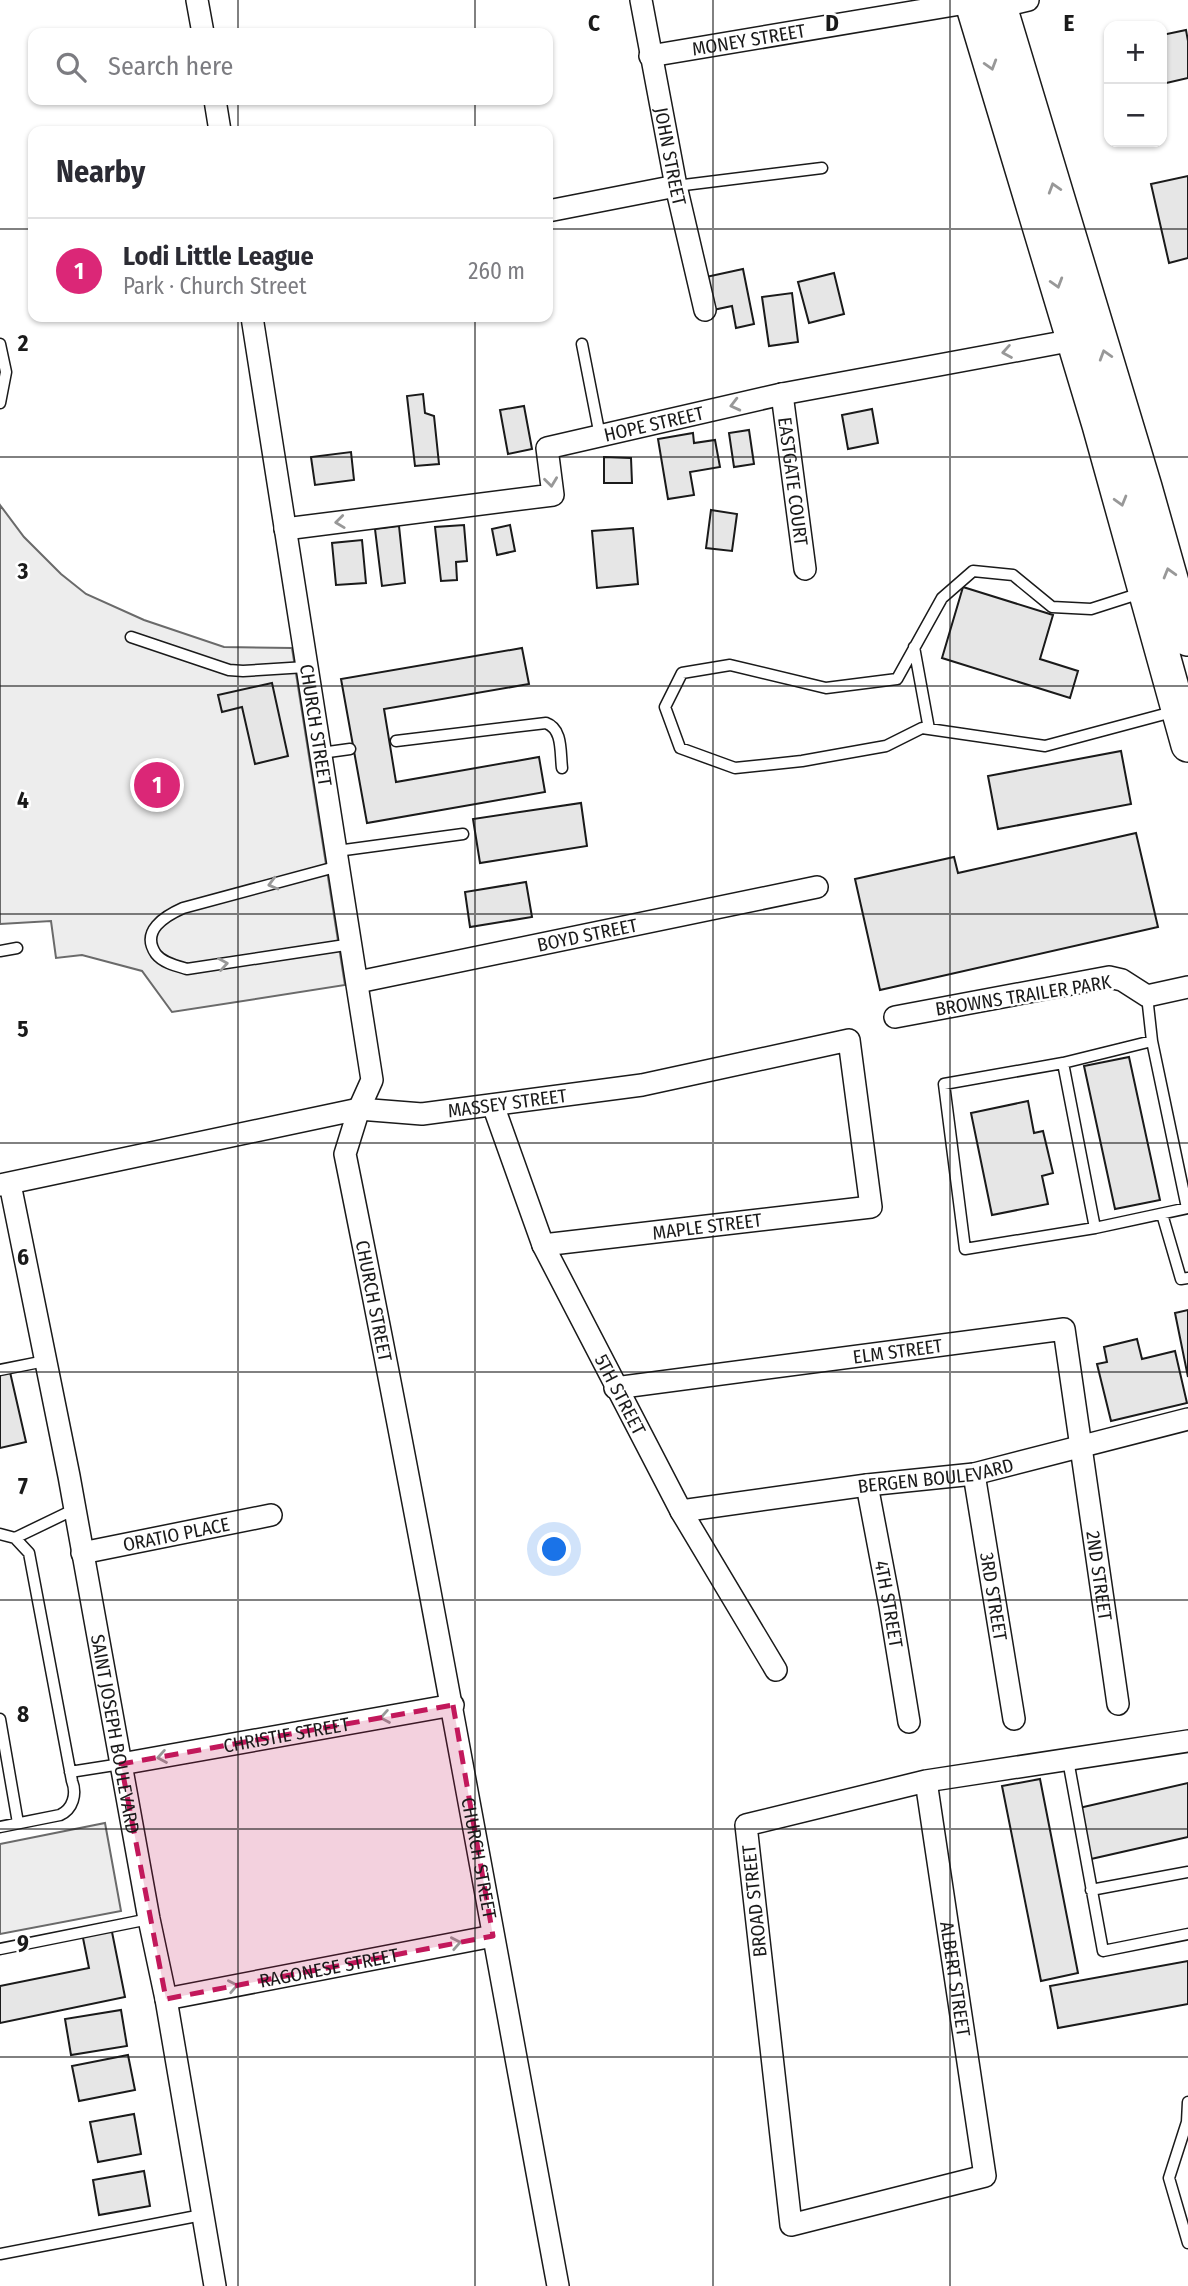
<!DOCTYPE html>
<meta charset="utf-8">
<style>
:root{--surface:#fff;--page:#f2f2f3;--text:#2b2b33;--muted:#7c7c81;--line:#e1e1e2;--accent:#db2777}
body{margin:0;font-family:"Fira Sans Condensed",sans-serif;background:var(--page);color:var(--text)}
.controls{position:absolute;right:21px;top:21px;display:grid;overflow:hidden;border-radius:14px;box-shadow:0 2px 5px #0004}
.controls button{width:63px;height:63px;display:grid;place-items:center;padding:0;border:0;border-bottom:2px solid var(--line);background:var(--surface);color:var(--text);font:35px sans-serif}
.you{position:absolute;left:555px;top:1550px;width:24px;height:24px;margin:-18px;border:5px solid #fff;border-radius:50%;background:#1a73e8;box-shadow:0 0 0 10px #1a73e833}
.badge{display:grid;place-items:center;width:46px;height:46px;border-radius:50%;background:var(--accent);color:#fff;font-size:23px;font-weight:700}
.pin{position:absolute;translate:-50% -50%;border:4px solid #fff;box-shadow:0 2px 7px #0006}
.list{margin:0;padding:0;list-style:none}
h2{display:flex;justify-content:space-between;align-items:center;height:91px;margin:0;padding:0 28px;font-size:30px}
h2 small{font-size:23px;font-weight:400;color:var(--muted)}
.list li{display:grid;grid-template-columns:46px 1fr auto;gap:21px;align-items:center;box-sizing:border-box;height:105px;padding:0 28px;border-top:2px solid var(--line)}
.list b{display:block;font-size:26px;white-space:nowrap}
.list p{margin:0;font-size:23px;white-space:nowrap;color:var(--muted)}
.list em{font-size:23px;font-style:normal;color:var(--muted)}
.icon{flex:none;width:38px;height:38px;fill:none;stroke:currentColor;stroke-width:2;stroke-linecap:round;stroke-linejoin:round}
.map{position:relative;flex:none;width:1188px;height:2286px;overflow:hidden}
.search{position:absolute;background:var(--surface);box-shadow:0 2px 5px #0004;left:28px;top:28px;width:525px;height:77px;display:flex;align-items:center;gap:18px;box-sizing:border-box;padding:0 24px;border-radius:14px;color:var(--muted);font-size:26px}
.panel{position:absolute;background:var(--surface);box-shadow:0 2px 5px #0004;left:28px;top:126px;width:525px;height:196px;border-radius:14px}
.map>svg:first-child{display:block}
.built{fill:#ededed;stroke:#6a6a6a;stroke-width:2}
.building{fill:#e6e6e6;stroke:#1a1a1a;stroke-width:2}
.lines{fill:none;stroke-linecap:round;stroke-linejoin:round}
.service-casing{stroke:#1a1a1a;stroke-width:13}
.minor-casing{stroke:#1a1a1a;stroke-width:24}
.trunk-casing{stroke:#1a1a1a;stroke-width:36}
.service{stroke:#fff;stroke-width:10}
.minor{stroke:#fff;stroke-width:21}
.trunk{stroke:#fff;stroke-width:33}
.oneway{stroke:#989898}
.marked{fill:#c2185b;fill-opacity:0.2;stroke:#c2185b;stroke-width:5;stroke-dasharray:14 9;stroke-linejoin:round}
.grid{fill:none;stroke:#1a1a1a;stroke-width:2;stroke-opacity:0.55}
.labels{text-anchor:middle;stroke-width:5;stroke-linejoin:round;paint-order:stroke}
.street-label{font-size:19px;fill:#1a1a1a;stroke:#fff}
.grid-label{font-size:23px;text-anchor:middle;font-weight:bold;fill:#1a1a1a;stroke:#fff;stroke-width:5;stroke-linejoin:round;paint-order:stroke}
</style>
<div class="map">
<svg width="1188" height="2286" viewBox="0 0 1188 2286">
<rect width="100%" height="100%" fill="#fff"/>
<path class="built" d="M0,505l24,32 37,37 25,20 58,26 80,27 68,1 53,337 -173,27 -30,-41 -60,-16 -26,3 -5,-37 -51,3z
M105,1823l16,88 -121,23v-90z"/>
<path class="building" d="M1186,30l2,11v37l-26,6v-49z
M1188,176v82l-19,5 -18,-79z
M743,269l11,55 -18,4 -4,-22 -19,4 -7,-33z
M834,273l10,41 -35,9 -11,-41z
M792,293l6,49 -29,4 -7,-49z
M423,394l2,19 9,3 5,48 -24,2 -8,-70z
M524,406l8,43 -24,5 -8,-44z
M872,409l6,34 -30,6 -6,-34z
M749,430l5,34 -20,3 -5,-34z
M693,433l1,10 21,-3 5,27 -30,5 4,23 -26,4 -10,-60z
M351,452l3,28 -39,5 -4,-28z
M604,457l27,1 1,25h-28z
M711,510l26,4 -5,37 -26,-3z
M464,525l3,36 -11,1 1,18 -16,1 -6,-54z
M510,525l5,26 -18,4 -5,-26z
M399,526l6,57 -23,3 -7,-57z
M633,528l5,56 -41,4 -5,-57z
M362,540l4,43 -30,2 -4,-42z
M963,587l90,28 -13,44 38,12 -8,27 -128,-40z
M522,648l7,36 -145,25 12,73 143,-25 6,35 -178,31 -26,-144z
M272,683l16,73 -33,8 -13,-57 -20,5 -4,-17z
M1121,751l10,53 -133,25 -10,-53z
M581,803l6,43 -107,17 -7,-44z
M1136,833l22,94 -278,63 -25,-111 99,-22 4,16z
M526,882l6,35 -62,10 -5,-35z
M1129,1057l31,143 -45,9 -31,-143z
M1028,1101l6,32 9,-2 10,42 -11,3 6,28 -56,11 -21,-102z
M1188,1310v67l-13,-64z
M1137,1339l5,20 33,-8 12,52 -76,18 -14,-57 10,-2 -3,-15z
M10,1372l16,70 -26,6v-73z
M1040,1779l38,194 -37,8 -39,-195z
M1188,1783v54l-97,22 -12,-51z
M111,1927l14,70 -125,26v-37l89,-18 -7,-35z
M1188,1961v43l-130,24 -8,-42z
M121,2010l6,36 -56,9 -6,-36z
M128,2055l7,35 -56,11 -7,-35z
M134,2114l7,40 -43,8 -8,-40z
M144,2171l6,35 -51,9 -6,-35z"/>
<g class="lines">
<g class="service-casing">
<path id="service" d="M676,186l146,-18
M0,344l6,28 -6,31
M582,344l18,92
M1141,593l-50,16 -39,-2 -39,-32 -40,-4 -31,27 -45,81 -71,9 -96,-23 -48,8 -17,34 15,41 55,20 67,-7 84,-15 36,-18 123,18 131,-35
M131,637l98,33 14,1 63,-4
M914,647l15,82
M396,741l150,-18c17,6 14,29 16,45
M321,753l29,-4
M337,851l126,-17
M339,866l-156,42c-18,8 -43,23 -27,46 7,9 21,12 31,15l165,-25
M0,951l17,-3
M1147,996l5,45 35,167
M1063,1063l89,-22
M1162,1214l19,65 7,-1
M1095,1228l-32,-165 -119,21 21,165 130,-21 93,-20
M0,1370l45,-9
M0,1534l15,4 14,15 43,228c5,13 1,28 -12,34l-60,12
M15,1538l60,-29
M0,1719l18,104
M1068,1760l35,191 85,-17
M70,1772l51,-8
M1091,1890l97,-18
M0,1949l149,-30
M1188,2102l-1,20 -18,56 19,65
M0,2254l202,-39"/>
</g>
<g class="minor-casing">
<g id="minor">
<path d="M197,0l6,33"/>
<path id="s1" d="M641,0l35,186 29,124"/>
<path d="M1000,7l28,-7"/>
<path id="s2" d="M650,56l322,-54"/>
<path d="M215,100l5,31"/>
<path d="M548,211l128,-25"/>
<path id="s3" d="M252,317l120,763 -13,29 -14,45c76,376 143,754 213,1132"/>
<path id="s4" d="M782,394l23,175"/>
<path id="s5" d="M285,529l268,-34 -6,-47 235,-54 292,-54"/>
<path id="s6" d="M358,982l459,-95"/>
<path d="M895,1017l214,-40 13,3 25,16 41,-9"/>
<path id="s7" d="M493,1105l50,140 138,266 95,159"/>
<path id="s8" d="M10,1184l59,292 80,443 17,80 49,287"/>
<path id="s9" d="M0,1185l359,-76 63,5 220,-29 207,-45 22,167 -328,38"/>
<path id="s10" d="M615,1388l449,-59 54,375"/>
<path id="s11" d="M974,1474l40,245"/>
<path id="s12" d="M867,1485l23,121 19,116"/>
<path id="s13" d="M681,1511l186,-26 107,-11 214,-55"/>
<path id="s14" d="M82,1553l189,-38"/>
<path id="s15" d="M121,1764l332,-59"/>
<path id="s16" d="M926,1781l59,395 -194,49 -45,-400 180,-44 262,-40"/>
<path id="s17" d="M166,1999l327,-63"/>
</g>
</g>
<g class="trunk-casing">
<path id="trunk" d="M971,0l128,425 89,320
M998,0l147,487 43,152"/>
</g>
<use href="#service" class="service"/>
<use href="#minor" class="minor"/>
<use href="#trunk" class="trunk"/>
</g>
<defs><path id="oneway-chevron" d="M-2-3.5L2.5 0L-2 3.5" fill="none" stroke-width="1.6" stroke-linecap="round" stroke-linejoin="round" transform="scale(1.75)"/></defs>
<g class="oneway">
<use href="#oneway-chevron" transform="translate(991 65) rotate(73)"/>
<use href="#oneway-chevron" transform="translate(1054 188) rotate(-107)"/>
<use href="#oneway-chevron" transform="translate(1057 283) rotate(73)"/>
<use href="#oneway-chevron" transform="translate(1007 352) rotate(170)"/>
<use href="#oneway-chevron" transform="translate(1105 355) rotate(-107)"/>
<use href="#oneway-chevron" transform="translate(735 405) rotate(166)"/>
<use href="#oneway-chevron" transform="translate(551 482) rotate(83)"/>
<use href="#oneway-chevron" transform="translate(1121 501) rotate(74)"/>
<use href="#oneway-chevron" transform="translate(340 522) rotate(173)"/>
<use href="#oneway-chevron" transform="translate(1169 573) rotate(-106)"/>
<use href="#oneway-chevron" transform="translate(273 884) rotate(165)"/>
<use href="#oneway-chevron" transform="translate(223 964) rotate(-9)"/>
<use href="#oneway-chevron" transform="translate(385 1717) rotate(170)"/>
<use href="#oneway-chevron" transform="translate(162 1757) rotate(170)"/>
<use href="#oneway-chevron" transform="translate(456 1943) rotate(-11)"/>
<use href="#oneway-chevron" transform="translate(233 1986) rotate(-11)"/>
</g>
<path class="marked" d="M453,1705l40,231 -327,63 -45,-235z"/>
<path class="grid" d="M238,0v33M475,0v33M713,0v2286M950,0v2286M238,100v31M475,100v31M0,229h33M548,229h640M238,317v1969M475,317v1969M0,457h1188M0,686h1188M0,914h1188M0,1143h1188M0,1372h1188M0,1600h1188M0,1829h1188M0,2057h1188"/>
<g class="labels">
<g class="street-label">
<text dy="7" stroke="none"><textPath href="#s2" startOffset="100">MONEY STREET</textPath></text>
<text dy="7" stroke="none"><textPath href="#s1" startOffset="159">JOHN STREET</textPath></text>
<text dy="7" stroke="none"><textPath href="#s5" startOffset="427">HOPE STREET</textPath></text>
<text dy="7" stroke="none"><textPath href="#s4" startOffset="88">EASTGATE COURT</textPath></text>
<text dy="7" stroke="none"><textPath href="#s3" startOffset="413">CHURCH STREET</textPath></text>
<text dy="7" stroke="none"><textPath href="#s6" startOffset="234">BOYD STREET</textPath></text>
<text transform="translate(1023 995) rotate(-9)" y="7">BROWNS TRAILER PARK</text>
<text dy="7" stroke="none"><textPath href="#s9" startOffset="516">MASSEY STREET</textPath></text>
<text transform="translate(707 1226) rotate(-7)" y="7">MAPLE STREET</text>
<text dy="7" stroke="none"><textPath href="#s3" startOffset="1001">CHURCH STREET</textPath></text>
<text dy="7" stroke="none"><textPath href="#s10" startOffset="285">ELM STREET</textPath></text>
<text dy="7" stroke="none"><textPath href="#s7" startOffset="317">5TH STREET</textPath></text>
<text dy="7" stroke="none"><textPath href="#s13" startOffset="257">BERGEN BOULEVARD</textPath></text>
<text dy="7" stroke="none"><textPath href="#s14" startOffset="96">ORATIO PLACE</textPath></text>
<text dy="7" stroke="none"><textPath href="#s10" startOffset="702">2ND STREET</textPath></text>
<text dy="7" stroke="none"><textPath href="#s11" startOffset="124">3RD STREET</textPath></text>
<text dy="7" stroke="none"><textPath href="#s12" startOffset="121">4TH STREET</textPath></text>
<text dy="7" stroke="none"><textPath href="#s8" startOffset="560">SAINT JOSEPH BOULEVARD</textPath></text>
<text dy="7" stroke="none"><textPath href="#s15" startOffset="168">CHRISTIE STREET</textPath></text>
<text dy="7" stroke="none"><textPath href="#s3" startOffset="1568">CHURCH STREET</textPath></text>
<text transform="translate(754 1901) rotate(-96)" y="7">BROAD STREET</text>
<text dy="7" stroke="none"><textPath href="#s17" startOffset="166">RAGONESE STREET</textPath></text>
<text dy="7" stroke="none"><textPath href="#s16" startOffset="200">ALBERT STREET</textPath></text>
</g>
</g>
<g class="grid-label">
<text x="594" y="31">C</text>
<text x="832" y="31">D</text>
<text x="1069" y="31">E</text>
<text x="23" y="351">2</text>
<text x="23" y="579">3</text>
<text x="23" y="808">4</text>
<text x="23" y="1037">5</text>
<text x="23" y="1265">6</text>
<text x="23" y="1494">7</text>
<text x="23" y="1722">8</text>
<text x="23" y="1951">9</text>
</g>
</svg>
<div class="controls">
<button>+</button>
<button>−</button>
</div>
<div class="you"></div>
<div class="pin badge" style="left:157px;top:785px">1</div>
<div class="search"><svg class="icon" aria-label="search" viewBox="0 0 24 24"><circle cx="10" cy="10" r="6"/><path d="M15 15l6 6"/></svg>Search here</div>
<section class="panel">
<h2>Nearby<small></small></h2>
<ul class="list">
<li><span class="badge">1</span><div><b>Lodi Little League</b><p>Park · Church Street</p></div><em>260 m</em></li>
</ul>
</section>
</div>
